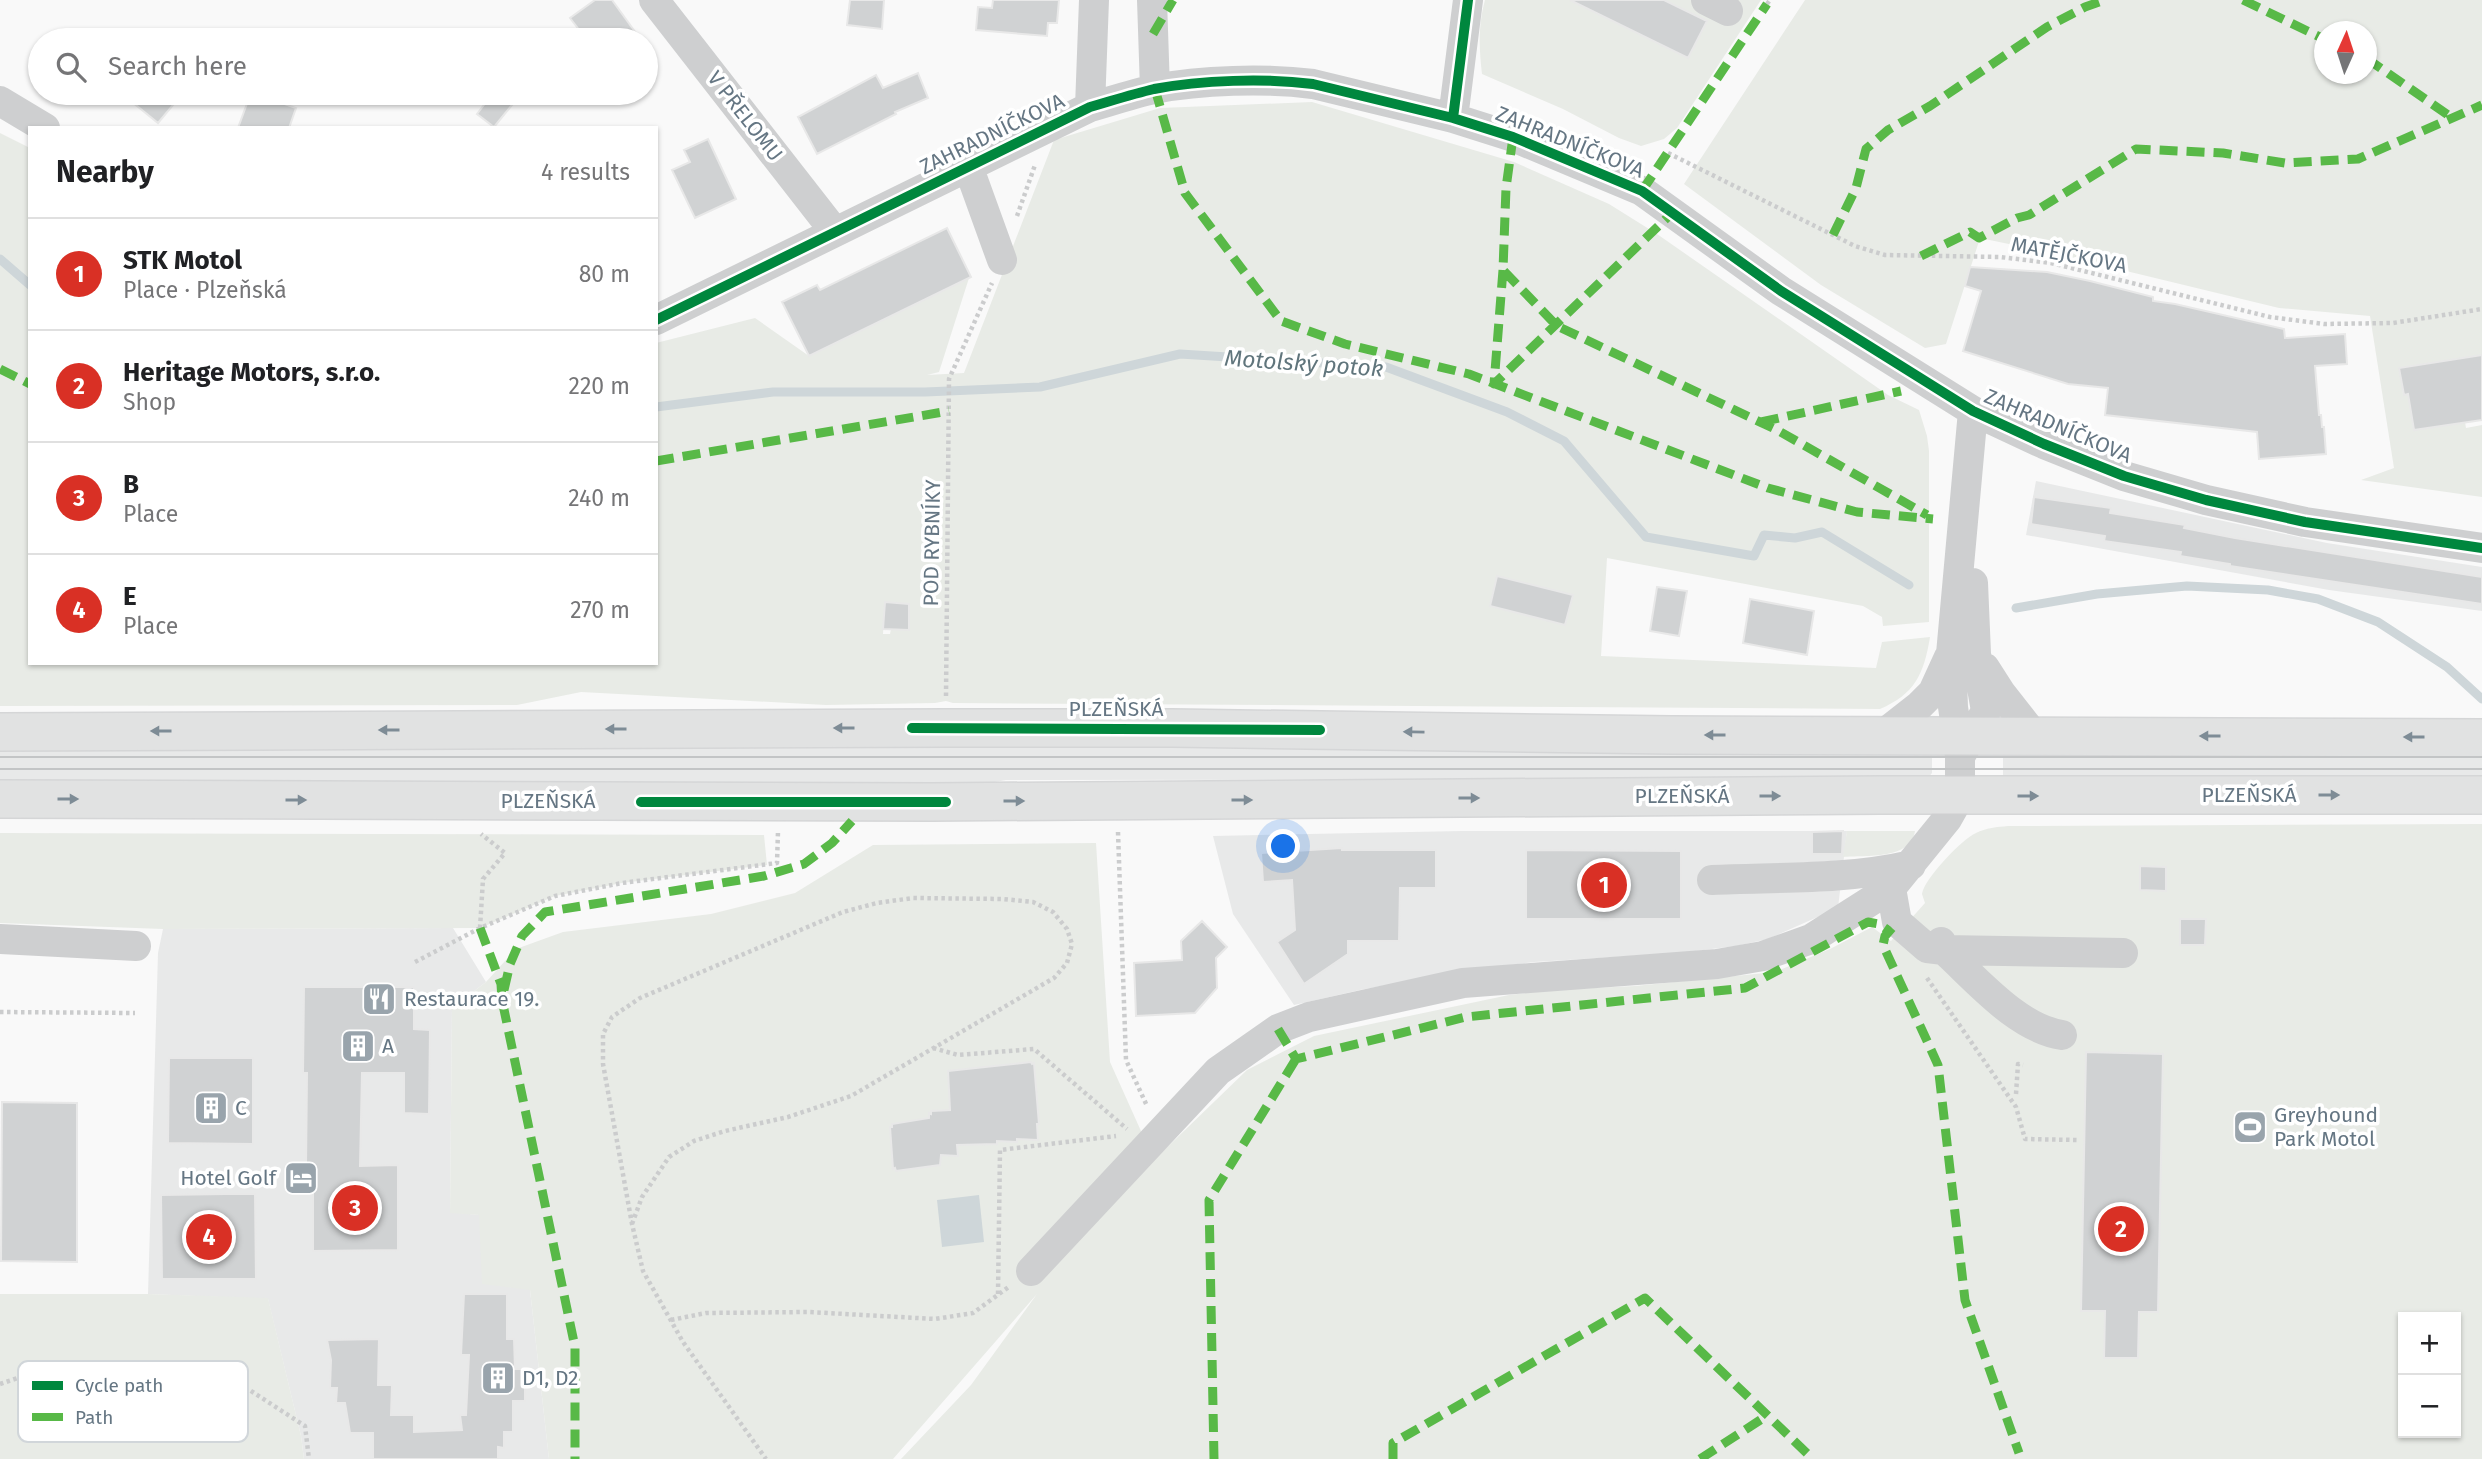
<!DOCTYPE html>
<meta charset="utf-8">
<style>
:root{--surface:#fff;--page:#f2f2f2;--text:#202124;--muted:#757577;--line:#e0e0e0;--accent:#d93025}
body{margin:0;font-family:"Fira Sans",sans-serif;background:var(--page);color:var(--text)}
.controls{position:absolute;right:21px;bottom:21px;display:grid;overflow:hidden;border-radius:0px;box-shadow:0 2px 5px #0004}
.controls button{width:63px;height:63px;display:grid;place-items:center;padding:0;border:0;border-bottom:2px solid var(--line);background:var(--surface);color:var(--text);font:35px sans-serif}
.compass{position:absolute;left:2314px;top:21px;width:63px;height:63px;border-radius:50%;background:var(--surface);box-shadow:0 2px 5px #0004;rotate:3deg}
.you{position:absolute;left:1284px;top:847px;width:24px;height:24px;margin:-18px;border:5px solid #fff;border-radius:50%;background:#1a73e8;box-shadow:0 0 0 10px #1a73e833}
.badge{display:grid;place-items:center;width:46px;height:46px;border-radius:50%;background:var(--accent);color:#fff;font-size:23px;font-weight:700}
.pin{position:absolute;translate:-50% -50%;border:4px solid #fff;box-shadow:0 2px 7px #0006}
.list{margin:0;padding:0;list-style:none}
h2{display:flex;justify-content:space-between;align-items:center;height:91px;margin:0;padding:0 28px;font-size:30px}
h2 small{font-size:23px;font-weight:400;color:var(--muted)}
.list li{display:grid;grid-template-columns:46px 1fr auto;gap:21px;align-items:center;box-sizing:border-box;height:112px;padding:0 28px;border-top:2px solid var(--line)}
.list b{display:block;font-size:26px;white-space:nowrap}
.list p{margin:0;font-size:23px;white-space:nowrap;color:var(--muted)}
.list em{font-size:23px;font-style:normal;color:var(--muted)}
.icon{flex:none;width:38px;height:38px;fill:none;stroke:currentColor;stroke-width:2;stroke-linecap:round;stroke-linejoin:round}
.map{position:relative;flex:none;width:2482px;height:1459px;overflow:hidden}
.search{position:absolute;background:var(--surface);box-shadow:0 2px 5px #0004;left:28px;top:28px;width:630px;height:77px;display:flex;align-items:center;gap:18px;box-sizing:border-box;padding:0 24px;border-radius:38px;color:var(--muted);font-size:26px}
.panel{position:absolute;background:var(--surface);box-shadow:0 2px 5px #0004;left:28px;top:126px;width:630px;height:539px;border-radius:0px}
.map>svg:first-child{display:block}
.built{fill:#e8e9e9}
.green{fill:#e8ebe6;fill-rule:evenodd}
.water{fill:#ced6d9}
.lines{fill:none;stroke-linecap:round;stroke-linejoin:round}
.stream{stroke:#ced6d9;stroke-width:9}
.building{fill:#d0d2d3;stroke:#e8e8e8;stroke-width:2}
.major-casing{stroke:#d5d6d7;stroke-width:40}
.path{stroke:#cbcccd;stroke-width:4.5;stroke-dasharray:3.5 3.5;stroke-linecap:butt}
.minor{stroke:#cecfd0;stroke-width:30}
.major{stroke:#e1e2e2;stroke-width:37}
.tram{stroke:#c3c5c6;stroke-width:2}
.quiet{stroke:#58b947;stroke-width:9;stroke-dasharray:18 9;stroke-linecap:butt}
.cycleway-casing{stroke:#fff;stroke-width:15}
.cycleway{stroke:#00873e;stroke-width:10}
.oneway{fill:#7e8c96}
.labels{text-anchor:middle;stroke-width:7;stroke-linejoin:round;paint-order:stroke}
.street-label{font-size:21px;fill:#657683;stroke:#fff}
.poi-label{font-size:21px;fill:#657683;stroke:#fff;text-anchor:start}
.water-label{font-size:23px;font-style:italic;fill:#60757c;stroke:#fff}
.key{fill:#fff;stroke:#d1d6da;stroke-width:2}
.key-label{font-size:19px;fill:#657683}
</style>
<div class="map">
<svg width="2482" height="1459" viewBox="0 0 2482 1459">
<rect width="100%" height="100%" fill="#f9f9f9"/>
<path class="built" d="M2036,481l291,62 155,24v44l-153,-21 -303,-55z
M937,741h313l89,8 590,2 3,2v20l-5,6 -921,1 -51,9 -410,-6 -545,-3v-31l896,-1z
M2482,750v28l-475,1 -4,-4v-22z
M1462,831h385l-9,77 -70,31 -32,7 -57,7 -145,9 -73,9 -101,19 -66,15 -61,-91 -20,-78z
M453,928l33,54 -34,26 -2,204 29,3 51,75 19,169h-245l-3,-23 -33,-137 -120,-5 10,-341 5,-24z"/>
<path class="green" d="M1485,0h85l118,58 18,-37 -42,-21h97l-84,128 -13,11 -23,7 -22,-8 -56,-29 -81,-35c-3,-26 -4,-48 3,-74z
M1805,0h677v355l-82,13 3,26h5l6,36 51,-8 1,6 16,-3v72l-121,-17 33,-12 -24,-152 -91,-8 -223,-54 -76,-16 -34,106 -21,4 -104,-63 -137,-101zM2324,32h42v42h-42z
M1312,102l202,60 95,42 48,30 231,161 31,15 8,26 2,15v171l-46,4 -1,-9 -19,-11 -256,-48 -6,98 275,12 6,-26 48,-5c-6,37 -15,57 -50,72l-927,-6 -7,-2 -11,2 -109,2 -245,-13 -64,13 -517,1v-573l30,15v515h626v-320l99,-25 54,38 160,-78 -30,94 -12,3 37,-2 90,-233 106,-32zM885,603l24,1v26l-18,-1 -1,5h-7z
M2482,824v635h-1581l70,-74 66,-91 -144,165h-344l-19,-169 -48,-6 -3,-69 -29,-2 2,-205 34,-26 30,-33 47,-17 148,-18 84,-21 78,-48 223,-2 14,219 44,98 93,-90 67,-34 195,-41 43,-5 83,-4 140,-14 55,-23 42,-22 19,14 34,-38 -3,-9c2,-15 40,-55 54,-61 10,-5 21,-6 32,-7zM2403,1317h53v116h-53z
M1847,831h68c-4,29 -49,24 -72,26z
M0,833l764,2 3,30 -145,18 -67,13 -75,32 -317,1 -163,-6z
M0,1294h148l120,4 33,138 3,23h-304z"/>
<path class="water" d="M979,1195l5,47 -42,5 -5,-47z"/>
<g class="lines">
<path class="stream" d="M0,259l30,26
M656,407l117,-15h152l115,-5 140,-33 206,13 121,45 57,29 82,96 108,19 10,-21 31,3 27,-6 87,53
M2016,608l81,-14 90,-8 81,4 50,9 60,23 69,45 35,32"/>
</g>
<path class="building" d="M595,0h17l29,40h-54l-17,-22z
M850,0h34l-2,29 -35,-4z
M993,0h66l-2,23h-9l-1,13 -71,-6 2,-23 14,1z
M1570,0h94l43,21 -19,37z
M918,73l10,25 -33,14 1,2 -79,40 -19,-37 78,-42 7,13z
M121,93h62l-25,30z
M493,93h26l-8,10 1,2 -18,22 -17,-13z
M256,94l40,14 -7,20h-51l11,-30 5,2z
M708,139l28,60 -41,19 -23,-48 18,-8 -6,-12z
M947,228l24,49 -162,79 -27,-54 35,-17 3,5z
M1970,267l77,5 43,9 63,16v4l22,3 109,25 1,9 60,-4 2,30 -32,2 4,49h2l1,12h2l2,27 -67,5 -2,-27 -152,-17 3,-27 -40,-4 -105,-33 18,-60 -16,-5z
M2482,355v65l-68,10 -6,-36 -4,1 -5,-27z
M2034,497l77,11 -1,5 75,12 -1,3 51,10 247,39v27l-252,-38v-2l-50,-8 1,-4 -77,-11 1,-5 -74,-12z
M1497,576l76,19 -8,30 -75,-19z
M1657,587l30,4 -8,45 -29,-5z
M1750,599l64,12 -7,44 -64,-12z
M885,602l24,2v26l-26,-1z
M1843,831l-1,23h-30v-22z
M1342,848v2h94v38h-36l-1,53h-51v13l-44,30 -27,-42 18,-12 -3,-50 -29,2 -2,-29z
M1526,850l155,1v68h-155z
M2140,866l26,1v24l-26,-1z
M2180,919h26l-1,26h-25z
M1202,921l25,26 -11,11 1,30 -22,25 -59,3 -2,-53 48,-3 -1,-19z
M304,987h110v42l16,1 -1,84 -25,-1v-40h-42l-2,93 38,-1v85l-85,1v-85h-7l1,-93h-4z
M2086,1052l77,2 -5,258h-19l-1,46h-34l1,-47h-24z
M169,1058h84v86l-85,-1z
M1031,1062l1,2 2,-1 5,61h-2l1,16 -21,-1v3l-20,-1v3l-40,1 1,11 -17,-1 -1,10 -44,6 -1,-3 -2,1 -3,-42h2v-3l37,-6v-5l2,1v-3l19,-1 -2,-39z
M2,1102l75,1v159l-76,-1z
M226,1194h29l1,85h-94l-1,-84z
M464,1294h43v45h7l1,30h10v32h-12v31h-9v16l-6,-1v12h-125v-26h-23l-5,-30h-9l1,-15h-7l1,-28 -4,-20 52,-1 -1,46h14l-1,30h23v17l48,-2 -2,-15h6l3,-60h-8z"/>
<g class="lines">
<g class="major-casing">
<path id="major" d="M0,732l946,-4h226l499,7 811,3
M0,799l932,3 949,-7h601"/>
</g>
<path class="path" d="M1767,4l3,-4
M1668,153l187,93 30,9 115,2 51,6 219,54 54,7 69,-1 89,-14
M1017,216l18,-51
M946,696l3,-317 43,-96
M1118,832l8,228 21,46
M480,928l3,-49 22,-26 -24,-19
M415,962l65,-34 75,-32 67,-13 155,-20 1,-32
M1927,978l89,129 9,32 53,1
M0,1012l135,1
M933,1048l25,7 76,-6 93,80
M2016,1094l2,-30 5,1
M632,1224l10,-27 27,-40 25,-16 31,-10 63,-14 63,-21 203,-118 13,-15 5,-19 -5,-15 -14,-17 -20,-10 -30,-3 -90,-1 -36,5 -34,9 -203,86 -28,19 -9,17v30l29,160 11,47 40,71 83,117
M998,1294l2,-144 116,-14
M671,1320l35,-7 103,-1 126,7 38,-6 37,-27
M0,1384l56,-19h74l98,11 77,50 4,33"/>
<path class="minor" d="M654,0l181,232
M1152,0l3,89
M1706,0l22,11
M0,101l45,27
M1090,107l4,-107
M1453,118l15,-118
M968,166l34,94
M656,320l434,-213c21,-6 43,-13 64,-18 47,-9 111,-11 159,-5l140,34 60,19 129,54 139,100 192,120 71,33 80,32 82,24 99,22 177,26
M1985,668l16,25 33,42
M1882,735l37,-29 14,-14 16,-35
M1962,753l24,-42 -10,-57 -3,-71
M1712,880c65,-3 134,0 199,-15
M1891,888l6,34 30,26 17,2 179,3
M0,939l136,7
M1941,942l3,8c33,30 73,78 118,85
M1031,1271l187,-200 60,-42 31,-12 154,-34 254,-19 46,-8 48,-17 80,-51 56,-69 13,-23v-40l-7,-49 -2,-53 22,-243"/>
<use href="#major" class="major"/>
<path class="tram" d="M0,757h2482
M0,769h2482"/>
<path class="quiet" d="M2243,0l81,39
M1153,34l20,-34
M2366,58l85,59
M1155,89l30,104 96,128 64,23 124,30 299,114 89,24 76,7
M1513,137l-7,51 -3,82 54,56 220,104 150,85
M1642,191l125,-187
M1833,235l23,-47 10,-39 22,-19 42,-24 117,-79 38,-20 20,-7
M1921,256l49,-24 9,6 38,-20 12,-3 107,-66 87,4 62,10 73,-4 124,-54
M1503,270l-9,114 178,-171
M0,369l30,15
M1761,422l140,-31
M656,461l293,-50
M480,928l21,56 1,16 73,347v112
M1892,928l-7,8 -2,9 55,120 27,235 54,153
M504,990l6,-26 12,-28 23,-24 219,-36 40,-12 28,-21 20,-22
M1278,1029l18,30 170,-42 279,-29 123,-66 11,2 10,7
M1214,1459l-5,-259 87,-141
M1393,1459v-16l252,-145 168,161
M1700,1459l68,-44"/>
<g class="cycleway-casing">
<path id="cycleway" d="M1453,118l15,-118
M656,320l434,-213c21,-6 43,-13 64,-18 47,-9 111,-11 159,-5l140,34 60,19 129,54 139,100 192,120 71,33 80,32 82,24 99,22 177,26
M912,728l408,2
M641,802h305"/>
</g>
<use href="#cycleway" class="cycleway"/>
</g>
<defs><path id="oneway-solid" d="M-6-.8H1V-3.2L6.5 0L1 3.2V.8H-6Z" transform="scale(1.75)"/></defs>
<g class="oneway">
<use href="#oneway-solid" transform="translate(844 728) rotate(180)"/>
<use href="#oneway-solid" transform="translate(616 729) rotate(180)"/>
<use href="#oneway-solid" transform="translate(389 730) rotate(180)"/>
<use href="#oneway-solid" transform="translate(161 731) rotate(180)"/>
<use href="#oneway-solid" transform="translate(1414 732) rotate(-179)"/>
<use href="#oneway-solid" transform="translate(1715 735) rotate(-180)"/>
<use href="#oneway-solid" transform="translate(2210 736) rotate(-180)"/>
<use href="#oneway-solid" transform="translate(2414 737) rotate(-180)"/>
<use href="#oneway-solid" transform="translate(2329 795)"/>
<use href="#oneway-solid" transform="translate(1770 796)"/>
<use href="#oneway-solid" transform="translate(2028 796)"/>
<use href="#oneway-solid" transform="translate(1469 798)"/>
<use href="#oneway-solid" transform="translate(68 799)"/>
<use href="#oneway-solid" transform="translate(296 800)"/>
<use href="#oneway-solid" transform="translate(1242 800)"/>
<use href="#oneway-solid" transform="translate(1014 801)"/>
</g>
<defs>
<g id="restaurant-square" transform="scale(1.75)"><rect x="-9" y="-9" width="18" height="18" rx="4" fill="#99a4ac" stroke="#fff"/><path d="M-5-6h1v4h1v-4h1v4h1v-4h1v5L-1.5 .5V6h-2V.5L-5-1ZM5-6V6H3V1.5H1.5Q1.5-4 5-6Z" fill="#fff"/></g>
<g id="building-square" transform="scale(1.75)"><rect x="-9" y="-9" width="18" height="18" rx="4" fill="#99a4ac" stroke="#fff"/><path d="M-4-6H4V6H1V3H-1V6H-4ZM-2.5-4.3h1.7v1.8h-1.7ZM.8-4.3h1.7v1.8H.8ZM-2.5-1h1.7V.8h-1.7ZM.8-1h1.7V.8H.8Z" fill="#fff"/></g>
<g id="stadium-square" transform="scale(1.75)"><rect x="-9" y="-9" width="18" height="18" rx="4" fill="#99a4ac" stroke="#fff"/><path d="M0-5a6.5 5 0 1 0 0 10a6.5 5 0 1 0 0-10ZM-3.5-1.8h7v3.6h-7Z" fill="#fff"/></g>
<g id="hotel-square" transform="scale(1.75)"><rect x="-9" y="-9" width="18" height="18" rx="4" fill="#99a4ac" stroke="#fff"/><path d="M-6-4.5h1.5V1H6V5H4.5V3h-9V5H-6ZM-4 0a1.8 1.8 0 1 1 3.6 0ZM.5 0V-2.5h3Q6-2.5 6 0Z" fill="#fff"/></g>
</defs>
<g fill-rule="evenodd">
<use href="#restaurant-square" x="379" y="999"/>
<use href="#building-square" x="358" y="1046"/>
<use href="#building-square" x="211" y="1108"/>
<use href="#stadium-square" x="2250" y="1127"/>
<use href="#hotel-square" x="301" y="1178"/>
<use href="#building-square" x="498" y="1378"/>
</g>
<g class="labels">
<g class="street-label">
<text transform="translate(745 116) rotate(52)" y="7">V PŘELOMU</text>
<text transform="translate(992 134) rotate(-26)" y="7">ZAHRADNÍČKOVA</text>
<text transform="translate(1570 142) rotate(22)" y="7">ZAHRADNÍČKOVA</text>
<text transform="translate(2069 255) rotate(11)" y="7">MATĚJČKOVA</text>
<text transform="translate(2058 426) rotate(23)" y="7">ZAHRADNÍČKOVA</text>
<text transform="translate(932 543) rotate(-89)" y="7">POD RYBNÍKY</text>
<text x="1116" y="716">PLZEŇSKÁ</text>
<text x="2249" y="802">PLZEŇSKÁ</text>
<text x="1682" y="803">PLZEŇSKÁ</text>
<text x="548" y="808">PLZEŇSKÁ</text>
</g>
<g class="poi-label">
<text x="404" y="1006">Restaurace 19.</text>
<text x="382" y="1053">A</text>
<text x="235" y="1115">C</text>
<text x="2274" y="1122">Greyhound<tspan x="2274" dy="24">Park Motol</tspan></text>
<text x="276" y="1185" text-anchor="end">Hotel Golf</text>
<text x="522" y="1385">D1, D2</text>
</g>
<g class="water-label">
<text transform="translate(1304 363) rotate(4)" y="8">Motolský potok</text>
</g>
</g>
<rect x="18" y="1361" width="230" height="81" rx="10" class="key"/>
<rect x="32" y="1381" width="31" height="9" fill="#00873e"/>
<rect x="32" y="1413" width="31" height="8" fill="#58b947"/>
<g class="key-label">
<text x="75" y="1392">Cycle path</text>
<text x="75" y="1424">Path</text>
</g>
</svg>
<div class="controls">
<button>+</button>
<button>−</button>
</div>
<svg class="compass" viewBox="-18 -18 36 36"><path d="M0-13l5 13h-10z" fill="#e53935"/><path d="M0 13l5-13h-10z" fill="#757577"/></svg>
<div class="you"></div>
<div class="pin badge" style="left:1604px;top:885px">1</div>
<div class="pin badge" style="left:2121px;top:1229px">2</div>
<div class="pin badge" style="left:355px;top:1208px">3</div>
<div class="pin badge" style="left:209px;top:1237px">4</div>
<div class="search"><svg class="icon" aria-label="search" viewBox="0 0 24 24"><circle cx="10" cy="10" r="6"/><path d="M15 15l6 6"/></svg>Search here</div>
<section class="panel">
<h2>Nearby<small>4 results</small></h2>
<ul class="list">
<li><span class="badge">1</span><div><b>STK Motol</b><p>Place · Plzeňská</p></div><em>80 m</em></li>
<li><span class="badge">2</span><div><b>Heritage Motors, s.r.o.</b><p>Shop</p></div><em>220 m</em></li>
<li><span class="badge">3</span><div><b>B</b><p>Place</p></div><em>240 m</em></li>
<li><span class="badge">4</span><div><b>E</b><p>Place</p></div><em>270 m</em></li>
</ul>
</section>
</div>
